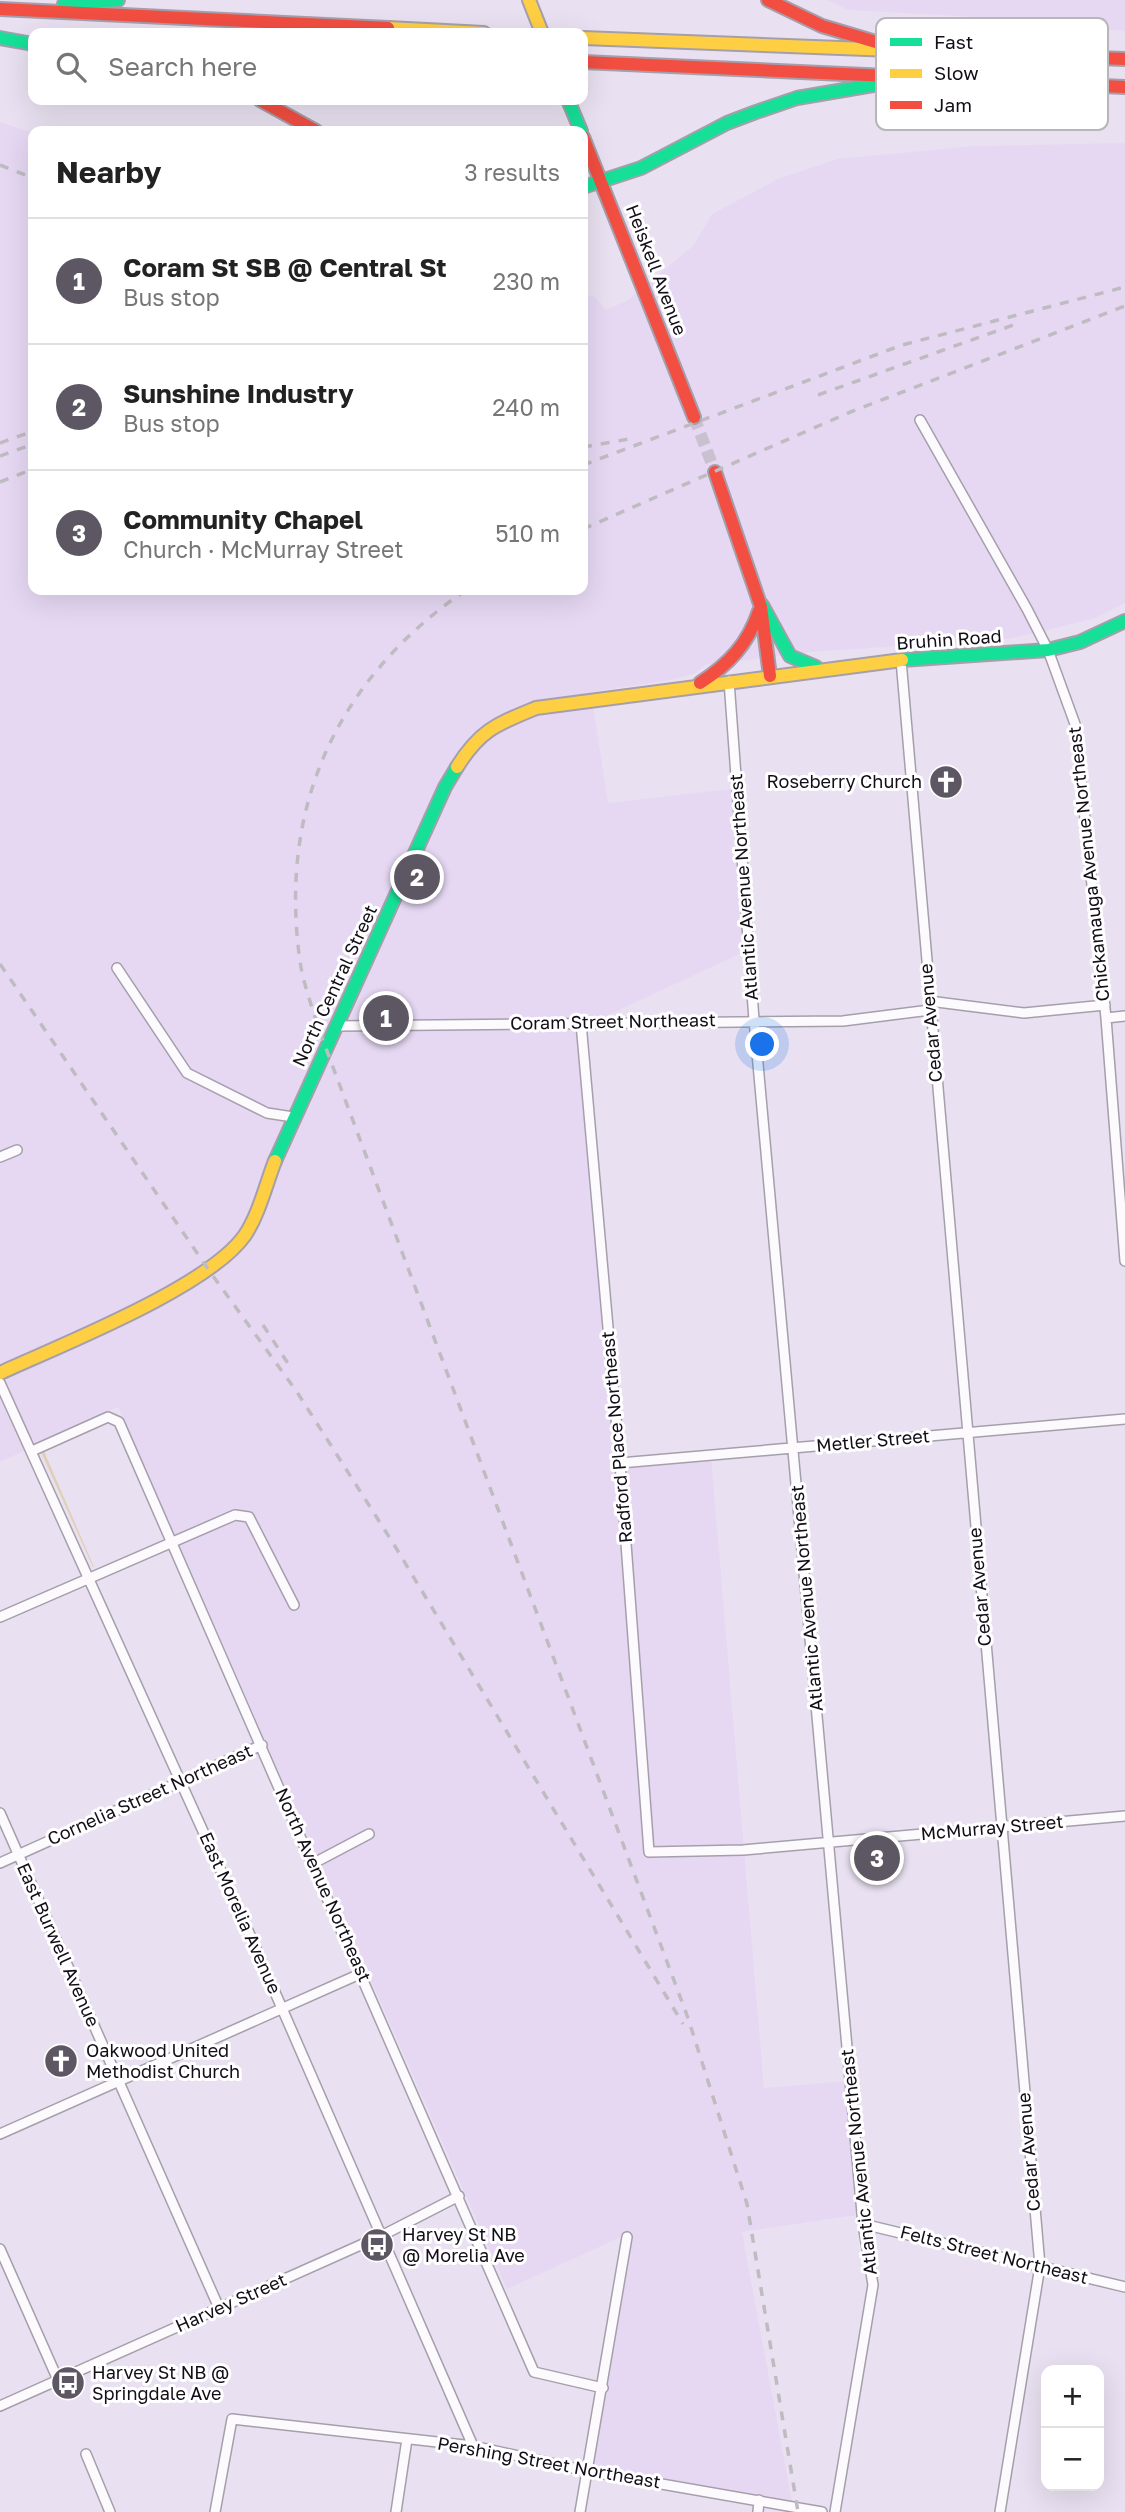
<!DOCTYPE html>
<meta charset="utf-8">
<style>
:root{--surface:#fff;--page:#f6f6f6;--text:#222;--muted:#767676;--line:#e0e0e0;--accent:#5d5763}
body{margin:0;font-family:"Golos Text",sans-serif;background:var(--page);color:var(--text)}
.controls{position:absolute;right:21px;bottom:21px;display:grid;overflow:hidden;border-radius:14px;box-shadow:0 7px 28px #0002}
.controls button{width:63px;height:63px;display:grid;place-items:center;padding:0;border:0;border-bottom:2px solid var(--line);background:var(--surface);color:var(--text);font:35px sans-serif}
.you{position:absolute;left:763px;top:1045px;width:24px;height:24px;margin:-18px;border:5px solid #fff;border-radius:50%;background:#1a73e8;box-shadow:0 0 0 10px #1a73e833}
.badge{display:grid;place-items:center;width:46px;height:46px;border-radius:50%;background:var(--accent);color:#fff;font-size:23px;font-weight:700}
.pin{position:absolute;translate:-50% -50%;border:4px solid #fff;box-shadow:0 2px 7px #0006}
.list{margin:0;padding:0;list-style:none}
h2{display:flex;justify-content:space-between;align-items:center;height:91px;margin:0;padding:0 28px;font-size:30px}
h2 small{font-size:23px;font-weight:400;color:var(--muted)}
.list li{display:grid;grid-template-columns:46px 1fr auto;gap:21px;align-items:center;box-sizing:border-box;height:126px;padding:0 28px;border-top:2px solid var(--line)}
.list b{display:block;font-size:26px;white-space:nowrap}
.list p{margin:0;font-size:23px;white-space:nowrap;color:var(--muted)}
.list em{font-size:23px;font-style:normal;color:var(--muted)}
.icon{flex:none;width:38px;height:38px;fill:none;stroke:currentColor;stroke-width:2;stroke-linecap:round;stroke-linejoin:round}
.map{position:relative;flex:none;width:1125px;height:2512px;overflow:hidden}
.search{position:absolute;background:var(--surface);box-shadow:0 7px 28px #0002;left:28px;top:28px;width:560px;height:77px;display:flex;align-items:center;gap:18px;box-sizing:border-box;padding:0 24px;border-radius:14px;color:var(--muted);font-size:26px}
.panel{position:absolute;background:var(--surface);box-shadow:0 7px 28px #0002;left:28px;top:126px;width:560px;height:469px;border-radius:14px}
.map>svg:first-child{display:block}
.built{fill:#e6d8f3}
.green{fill:#dfd0b4}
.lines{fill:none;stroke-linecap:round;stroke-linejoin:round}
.secondary-tunnel{stroke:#c9c1d0;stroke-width:12;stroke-dasharray:12 6;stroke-linecap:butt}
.street-casing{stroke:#a59fab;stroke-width:12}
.fast-casing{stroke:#a59fab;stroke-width:16}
.slow-casing{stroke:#a59fab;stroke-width:16}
.jam-casing{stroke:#a59fab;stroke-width:16}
.street{stroke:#fcfafd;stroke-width:9}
.fast{stroke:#16e098;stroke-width:12}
.slow{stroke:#ffcf43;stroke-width:12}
.jam{stroke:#f24e42;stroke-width:12}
.rail{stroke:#bebcc0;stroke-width:3.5;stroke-dasharray:9 9;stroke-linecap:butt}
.labels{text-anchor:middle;stroke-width:6;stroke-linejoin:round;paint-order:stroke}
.street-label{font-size:18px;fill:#120d17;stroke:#fff}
.poi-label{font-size:18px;fill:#120d17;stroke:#fff;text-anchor:start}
.key{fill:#fff;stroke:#b8b6b9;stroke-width:2}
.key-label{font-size:19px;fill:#120d17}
</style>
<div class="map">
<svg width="1125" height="2512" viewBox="0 0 1125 2512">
<rect width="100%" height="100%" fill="#e9e1f1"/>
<path class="built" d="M827,0h298v31l-63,-4 -28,-7 -186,-10z
M0,122l33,11v457h550v-296l12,3 11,13 22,-10 66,-55 18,-31 66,-35 59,-20 137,-13 151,-3v460l-32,16 -84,20 -199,13 -105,13 -9,8 -25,7 -80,12 17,111 123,-14 13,163 -166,77 38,437 95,-10 53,632 82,-7 11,134 -115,17 50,270 -199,-37 39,-233 -125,57 -389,-882 -118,55z"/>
<path class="green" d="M43,1449l51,118h-1l-52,-115z"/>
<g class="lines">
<path class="secondary-tunnel" d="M694,417l21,55"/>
<g class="street-casing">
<path id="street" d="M920,420l107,189 21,41 27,74 31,294 19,243
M901,660l139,1606 -40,246
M729,681l25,339 109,1204 10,61 -38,227
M117,968l70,105 80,40 26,4
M929,1001l95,12 81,-8
M1106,1018l19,-2
M581,1023l39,440 29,389 94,-2 382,-34
M338,1026l505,-5 87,-11
M0,1157l17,-7
M0,1383l250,552 223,511
M32,1451l76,-34 11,5 415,950 69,16
M620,1463l505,-44
M0,1617l235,-102 14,2 45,88
M0,1813l219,495
M0,1863l262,-118
M314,1863l55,-29
M0,2134l362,-161
M863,2224l262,63
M0,2249l58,131
M0,2406l383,-171 76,-39
M86,2454l24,58
M215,2512l17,-93 241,27 114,25 235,41
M396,2512l11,-73
M580,2512l47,-275
M758,2512l1,-12"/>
</g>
<g class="fast-casing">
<path id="fast" d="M64,4l54,-4
M0,38l33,6
M568,100l13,31
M583,187l58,-19 86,-45 29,-11 41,-14 82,-14
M762,605l28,51 26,11
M902,660l146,-10 32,-8 45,-21
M275,1161l170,-374 12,-20"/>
</g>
<g class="slow-casing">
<path id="slow" d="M529,0l13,33
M388,28l96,5
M583,38l413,16
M457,767c23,-37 40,-43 79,-59l366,-48
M0,1373c61,-28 209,-86 245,-138 14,-21 21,-51 30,-74"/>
</g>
<g class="jam-casing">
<path id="jam" d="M768,0l54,26 57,17
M0,9l388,19
M996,54l129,5
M583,62l542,25
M260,100l56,31
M583,137l111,280
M715,472l46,135 9,69
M700,683c29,-19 48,-39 59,-72"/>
</g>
<use href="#street" class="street"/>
<use href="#fast" class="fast"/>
<use href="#slow" class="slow"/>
<use href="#jam" class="jam"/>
<path class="rail" d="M0,165l33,13
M818,395l201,-72
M0,443l33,-12
M583,447l52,-9
M0,456l33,-12
M583,465l319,-120 223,-58
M0,482l33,-13
M583,529l265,-116 277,-107
M466,590c-128,88 -188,215 -166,371 3,22 12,45 18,66l370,991 59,186 51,308
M0,964l208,305 89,123 96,151 290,481
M263,1325l26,40"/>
</g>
<defs>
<g id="church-disc" transform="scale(1.75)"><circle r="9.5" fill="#5d5763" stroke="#fff"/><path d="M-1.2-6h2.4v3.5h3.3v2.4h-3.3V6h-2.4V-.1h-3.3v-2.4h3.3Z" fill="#fff"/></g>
<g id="bus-disc" transform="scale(1.75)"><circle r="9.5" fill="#5d5763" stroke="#fff"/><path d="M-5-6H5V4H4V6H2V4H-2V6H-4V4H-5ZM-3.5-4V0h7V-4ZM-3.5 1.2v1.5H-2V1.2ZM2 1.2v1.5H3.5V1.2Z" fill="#fff"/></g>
</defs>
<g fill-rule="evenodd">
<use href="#church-disc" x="946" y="782"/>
<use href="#church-disc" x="61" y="2061"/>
<use href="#bus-disc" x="377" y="2245"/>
<use href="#bus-disc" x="68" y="2383"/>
</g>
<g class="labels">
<g class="street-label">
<text transform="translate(656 270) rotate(69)" y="6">Heiskell Avenue</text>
<text transform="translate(949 640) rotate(-4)" y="6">Bruhin Road</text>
<text transform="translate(1089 864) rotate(-96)" y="6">Chickamauga Avenue Northeast</text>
<text transform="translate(744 887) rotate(-94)" y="6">Atlantic Avenue Northeast</text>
<text transform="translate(335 986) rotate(-65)" y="6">North Central Street</text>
<text transform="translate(613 1022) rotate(-1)" y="6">Coram Street Northeast</text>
<text transform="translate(931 1023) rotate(-95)" y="6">Cedar Avenue</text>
<text transform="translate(617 1437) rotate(-95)" y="6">Radford Place Northeast</text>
<text transform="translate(873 1441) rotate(-5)" y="6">Metler Street</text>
<text transform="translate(980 1587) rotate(-95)" y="6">Cedar Avenue</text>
<text transform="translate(807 1598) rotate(-95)" y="6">Atlantic Avenue Northeast</text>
<text transform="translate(150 1795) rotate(-24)" y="6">Cornelia Street Northeast</text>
<text transform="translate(992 1828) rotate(-5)" y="6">McMurray Street</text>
<text transform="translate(323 1885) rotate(66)" y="6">North Avenue Northeast</text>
<text transform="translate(240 1913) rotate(66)" y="6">East Morelia Avenue</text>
<text transform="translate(58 1945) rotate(66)" y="6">East Burwell Avenue</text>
<text transform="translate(1029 2152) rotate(-95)" y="6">Cedar Avenue</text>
<text transform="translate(859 2162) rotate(-96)" y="6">Atlantic Avenue Northeast</text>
<text transform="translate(994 2255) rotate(14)" y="6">Felts Street Northeast</text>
<text transform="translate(231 2303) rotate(-24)" y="6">Harvey Street</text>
<text transform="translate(549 2463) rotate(10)" y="6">Pershing Street Northeast</text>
</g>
<g class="poi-label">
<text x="922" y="788" text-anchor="end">Roseberry Church</text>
<text x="86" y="2057">Oakwood United<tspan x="86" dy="21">Methodist Church</tspan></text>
<text x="402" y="2241">Harvey St NB<tspan x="402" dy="21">@ Morelia Ave</tspan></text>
<text x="92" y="2379">Harvey St NB @<tspan x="92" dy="21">Springdale Ave</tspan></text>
</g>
</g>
<rect x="876" y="18" width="232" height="112" rx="10" class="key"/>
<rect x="890" y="38" width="32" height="8" fill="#16e098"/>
<rect x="890" y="69" width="32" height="9" fill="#ffcf43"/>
<rect x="890" y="101" width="32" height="8" fill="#f24e42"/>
<g class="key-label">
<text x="934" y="49">Fast</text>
<text x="934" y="80">Slow</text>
<text x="934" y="112">Jam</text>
</g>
</svg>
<div class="controls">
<button>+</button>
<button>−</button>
</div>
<div class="you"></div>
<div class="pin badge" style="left:386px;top:1018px">1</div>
<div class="pin badge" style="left:417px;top:877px">2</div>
<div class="pin badge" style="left:877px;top:1858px">3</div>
<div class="search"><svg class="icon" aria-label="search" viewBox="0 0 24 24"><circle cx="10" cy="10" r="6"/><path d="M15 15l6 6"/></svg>Search here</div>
<section class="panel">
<h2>Nearby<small>3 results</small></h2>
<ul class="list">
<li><span class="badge">1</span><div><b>Coram St SB @ Central St</b><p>Bus stop</p></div><em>230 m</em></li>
<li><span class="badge">2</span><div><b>Sunshine Industry</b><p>Bus stop</p></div><em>240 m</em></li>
<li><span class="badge">3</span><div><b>Community Chapel</b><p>Church · McMurray Street</p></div><em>510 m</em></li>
</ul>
</section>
</div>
